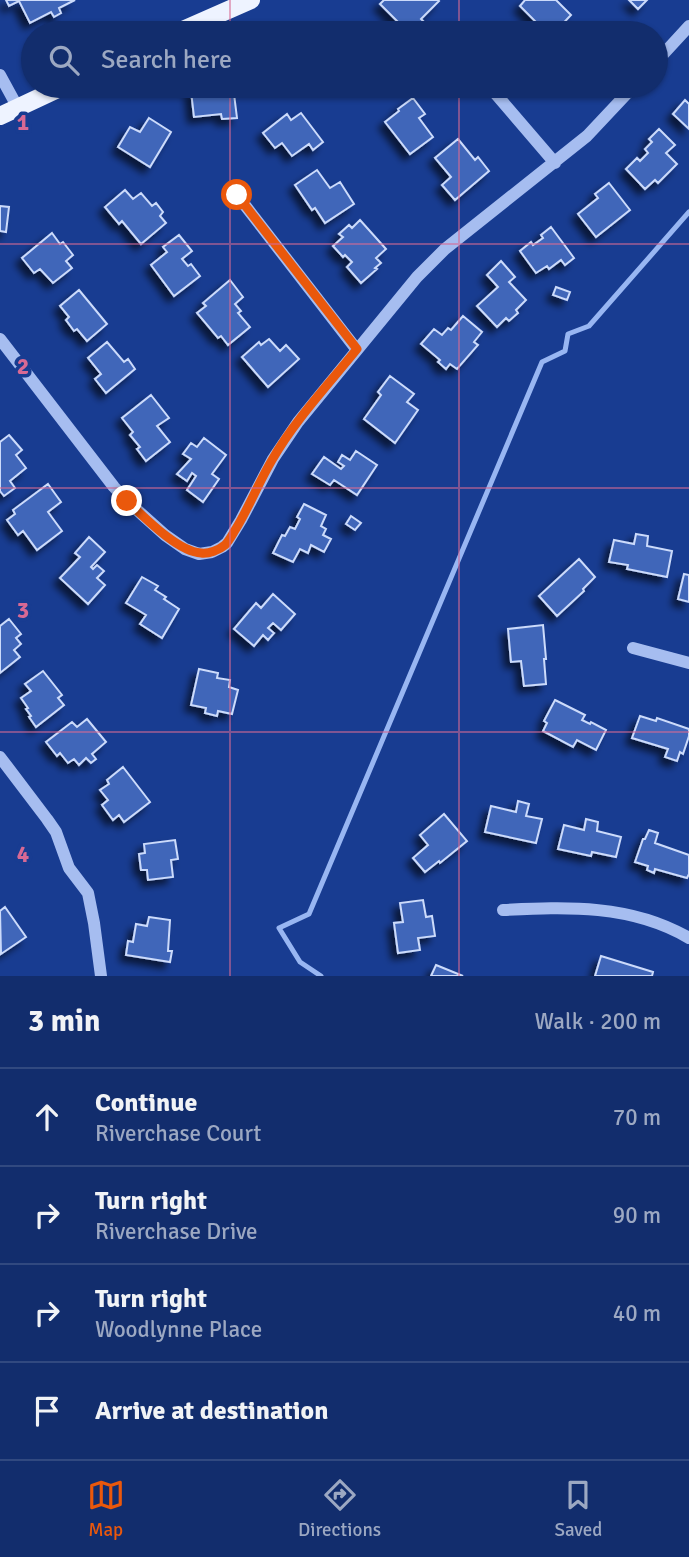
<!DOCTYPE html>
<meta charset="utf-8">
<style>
:root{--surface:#122d6d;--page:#1b3572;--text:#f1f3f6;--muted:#9ca8c2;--line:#314980;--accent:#ea580c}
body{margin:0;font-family:Signika,sans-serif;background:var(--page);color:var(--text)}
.stop{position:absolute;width:21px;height:21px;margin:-16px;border:5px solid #ea580c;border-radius:50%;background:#fff}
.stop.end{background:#ea580c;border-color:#fff;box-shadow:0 2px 7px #0008}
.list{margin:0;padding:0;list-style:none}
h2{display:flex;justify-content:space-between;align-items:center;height:91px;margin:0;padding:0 28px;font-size:30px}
h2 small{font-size:23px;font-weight:400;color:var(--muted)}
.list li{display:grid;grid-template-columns:46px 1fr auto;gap:21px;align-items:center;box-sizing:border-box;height:98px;padding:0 28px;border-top:2px solid var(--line)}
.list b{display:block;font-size:26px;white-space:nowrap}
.list p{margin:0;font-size:23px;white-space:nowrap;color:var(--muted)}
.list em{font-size:23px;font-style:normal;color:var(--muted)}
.icon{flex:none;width:38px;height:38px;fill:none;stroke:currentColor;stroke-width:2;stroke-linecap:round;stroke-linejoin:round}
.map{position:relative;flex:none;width:689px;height:976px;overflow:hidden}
.search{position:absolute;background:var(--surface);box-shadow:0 2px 5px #0004;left:21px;right:21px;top:21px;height:77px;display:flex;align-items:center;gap:18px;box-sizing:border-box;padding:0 24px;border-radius:38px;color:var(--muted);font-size:26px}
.sheet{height:483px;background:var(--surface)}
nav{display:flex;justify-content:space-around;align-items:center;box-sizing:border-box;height:98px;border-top:2px solid var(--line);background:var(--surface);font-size:19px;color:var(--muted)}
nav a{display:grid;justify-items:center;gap:4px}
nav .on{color:var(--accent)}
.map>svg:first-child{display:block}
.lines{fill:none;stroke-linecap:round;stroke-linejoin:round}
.stream{stroke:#98b6f2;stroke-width:5}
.building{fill:#4066b9;stroke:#ccdbfb;stroke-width:2;filter:url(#shadow)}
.minor{stroke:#a6bdf0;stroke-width:12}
.major{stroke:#eef3ff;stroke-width:18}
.route{stroke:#ea580c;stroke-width:9}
.grid{fill:none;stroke:#d76994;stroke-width:2;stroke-opacity:0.55}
.grid-label{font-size:23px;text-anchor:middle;font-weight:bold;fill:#d76994;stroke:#183c91;stroke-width:7;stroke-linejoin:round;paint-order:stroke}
</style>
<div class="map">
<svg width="689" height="976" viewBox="0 0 689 976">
<defs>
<filter id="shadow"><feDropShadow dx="-6" dy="6" stdDeviation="3.5" flood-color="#0009"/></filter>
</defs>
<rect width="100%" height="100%" fill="#183c91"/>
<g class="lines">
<path class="stream" d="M321,976l-21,-14 -21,-34 30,-14 233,-552 23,-11 3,-17 21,-8 100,-114"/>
</g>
<path class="building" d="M6,0h69l-16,8 2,5 -7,4 -3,-5 -21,11 -11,-22 -10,5z
M384,0h54l1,1 -18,18 5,5 -10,9h-7l-29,-29z
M525,0h31l15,15 -17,18h-13l-9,-8 3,-4 -15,-15z
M629,0h18l-9,9z
M233,86l4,32 -15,1 -1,-5 -27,3 -3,-26z
M413,98l12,16 -6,4 14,19 -23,17 -25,-32 14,-11 -1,-2z
M685,100l4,4v25l-16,-15z
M301,113l22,29 -10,8 -4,-6 -17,12 -10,-13 -7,5 -12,-15 24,-19 4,6z
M149,118l22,14 -21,35 -32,-20 12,-20 10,5z
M659,129l16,16 -9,8 11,11 -19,19 -3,-3 -10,9 -19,-20 11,-11 3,3 8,-8 -3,-4 7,-7 -3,-3z
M458,139l17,21 3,-3 11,14 -34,29 -13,-15 9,-8 -16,-19z
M317,170l13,18 10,-6 14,22 -29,19 -10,-15 -3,2 -17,-25z
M609,183l21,27 -34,27 -18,-23 20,-16 -3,-4z
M125,190l8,9 8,-6 11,13 4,-3 7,9 -3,4 6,7 -25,21 -19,-23 -3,3 -14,-17z
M0,206l9,1 -3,25 -6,-1z
M360,220l26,29 -10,9 5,5 -6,5 2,1 -16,14 -14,-16 5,-5 -7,-7 -2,2 -10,-11 10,-9 -4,-3 10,-9 3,3z
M551,227l23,31 -9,7 -4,-5 -12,9 -2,-3 -11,7 -16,-22 11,-9 2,3 10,-7 -2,-3z
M52,233l8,11 3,-2 10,13 -7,6 6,7 -19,15 -13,-14 -6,4 -12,-15z
M179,235l13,16 -10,8 6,7 3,-2 9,12 -26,20 -23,-31 16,-13 -4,-5z
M501,261l14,16 -6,5 17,18 -10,10 2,3 -9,8 -3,-3 -9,9 -20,-21 21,-19 -11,-12z
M230,280l13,17 -8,7 6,7 -3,2 12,14 -22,18 -7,-9 -3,2 -21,-25 9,-7 -3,-3z
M556,287l14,5 -3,8 -14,-5z
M79,290l28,34 -20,17 -10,-12 -3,2 -8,-11 3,-3 -9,-11z
M463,316l19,16 -8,10 4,3 -21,24 -7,-5 -4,5 -8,-7 2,-2 -19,-16 13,-15 8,6 6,-7 3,2z
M269,339l11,12 6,-6 13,14 -31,28 -26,-30 17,-15 2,3z
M107,342l17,20 4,-3 7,10 -29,24 -11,-14 6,-5 -13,-16z
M390,376l24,18 -7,8 11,8 -23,33 -31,-24 17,-24 -3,-3z
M151,395l18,23 -12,8 13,16 -24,19 -9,-12 3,-2 -10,-12 3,-3 -11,-14z
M9,435l13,15 -6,5 10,13 -16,13 5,7 -11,8 -4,-5v-49z
M204,438l22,17 -14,19 7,5 -16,23 -16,-12 9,-14 -4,-3 -5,8 -10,-7 14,-15 -8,-5 8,-11 6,4z
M356,451l21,14 -20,30 -23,-15 -4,5 -18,-11 12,-17 17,12 3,-3 -6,-4 4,-7 8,5z
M48,484l13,18 -13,10 14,19 -25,19 -14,-19 -5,4 -11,-15 8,-6 -2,-4z
M304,504l22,11 -5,11 5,3 -3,6 8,4 -7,13 -13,-7 -3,8 -8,-4 -7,13 -20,-9 9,-18 3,1 5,-9 5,2 5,-10 -3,-2z
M351,516l10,7 -6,7 -9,-6z
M636,534l12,2 -1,10 25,5 -5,26 -40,-8 1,-4 -19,-3 5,-22 20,4z
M89,537l16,15 -14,15 2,2 4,-4 7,6 -7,7 8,7 -17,19 -28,-26 20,-21 -5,-4z
M579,559l16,18 -12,12 1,2 -27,25 -18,-20z
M684,574l5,1v27l-11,-3z
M142,577l16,9 -3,4 11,7 -2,2 15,10 -17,29 -22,-14 6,-9 -20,-12z
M273,594l22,20 -14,16 -8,-7 -5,5 6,5 -6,7 -5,-5 -9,11 -20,-17 22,-26 5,5z
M9,619l12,15 -5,4 5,6 -7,6 6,7 -20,16v-47z
M543,625l3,34h-2l2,25 -22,2 -3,-25 -10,1 -3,-33z
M199,669l19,4 -1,5 13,2 -1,7 9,3 -6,24 -14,-3 -1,5 -12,-3 1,-5 -15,-3z
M43,671l19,24 -4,3 6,7 -28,22 -7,-10 2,-1 -5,-7 2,-1 -7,-10 10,-7 -6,-7z
M555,700l30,15 -3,5 8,4 1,-2 15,8 -10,20 -19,-10 -4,7 -30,-16 4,-8 -3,-2z
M640,716l16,5 1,-3 32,11v7l-6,18 -3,-2 -3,9 -12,-4 3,-8 -36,-11z
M87,719l19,23 -14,12 4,5 -5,4 -5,-5 -7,7 -5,-6 -6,4 -8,-10 -3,3 -11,-14 26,-20 5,5z
M123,767l27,35 -26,20 -5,-7 -6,5 -11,-15 6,-5 -8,-10 9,-6 -2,-4z
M518,801l11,3 -3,12 16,3 -6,24 -51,-11 6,-26 25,6z
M444,814l23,27 -27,22 -1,-2 -14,11 -12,-14 15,-13 -8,-10z
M586,819l12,3 -1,9 24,6 -5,20 -24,-5 -1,4 -33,-7 6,-24 20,5z
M649,830l9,3 -3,10 34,12v19l-2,4 -32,-9 -1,4 -7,-3 1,-4 -13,-4 8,-23h2z
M175,840l3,19 -7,1 2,17 -25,3 -1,-10h-6l-2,-16 6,-1 -1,-9z
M423,900l3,17 6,-1 3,20 -17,2 2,12 -22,3 -4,-30 9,-1 -3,-19z
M5,907l21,30 -25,17 -1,-43z
M149,917l21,3 -2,31h4l-2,11 -44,-7 2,-14 5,1 3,-18 11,2z
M601,956l52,16 -1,4h-57z
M436,965l27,11h-32z"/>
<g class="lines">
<path class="minor" d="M656,62l33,-36
M0,75l18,33
M489,86l66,77
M237,195l120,155
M0,339l114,148 13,14 38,34 20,14 14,5 13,-2 10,-5 5,-4 14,-23 32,-61 25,-37 119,-145 28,-28 142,-113 47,-50
M633,648l56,15
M0,757l47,62 9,13 13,36 19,25 6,30 7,53
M503,910c64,-3 128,-6 186,28"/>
<path class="major" d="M176,33l75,-33
M0,116l64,-30"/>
</g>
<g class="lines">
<path class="route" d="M127,501c17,16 51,51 74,52 8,1 18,-3 24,-8 5,-5 8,-12 12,-18 13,-22 22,-45 35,-67 23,-40 56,-75 85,-111l-120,-154"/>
</g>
<path class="grid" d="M230,0v33M459,0v33M230,86v890M459,86v890M0,244h689M0,488h689M0,732h689"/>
<g class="grid-label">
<text x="23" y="130">1</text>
<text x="23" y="374">2</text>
<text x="23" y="618">3</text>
<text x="23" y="862">4</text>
</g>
</svg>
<div class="stop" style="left:237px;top:195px"></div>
<div class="stop end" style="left:127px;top:501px"></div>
<div class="search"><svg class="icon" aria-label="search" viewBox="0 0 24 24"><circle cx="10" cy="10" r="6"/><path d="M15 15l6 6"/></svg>Search here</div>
</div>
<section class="sheet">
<h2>3 min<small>Walk · 200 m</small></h2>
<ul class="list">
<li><svg class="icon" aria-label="ahead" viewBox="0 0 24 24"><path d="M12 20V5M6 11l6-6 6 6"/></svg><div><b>Continue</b><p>Riverchase Court</p></div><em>70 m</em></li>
<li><svg class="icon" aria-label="right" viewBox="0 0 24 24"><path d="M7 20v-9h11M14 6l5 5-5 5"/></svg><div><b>Turn right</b><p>Riverchase Drive</p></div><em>90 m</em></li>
<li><svg class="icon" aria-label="right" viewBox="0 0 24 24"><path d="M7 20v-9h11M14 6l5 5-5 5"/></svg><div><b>Turn right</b><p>Woodlynne Place</p></div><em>40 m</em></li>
<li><svg class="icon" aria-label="arrive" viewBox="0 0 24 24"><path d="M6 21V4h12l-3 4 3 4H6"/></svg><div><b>Arrive at destination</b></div></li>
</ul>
</section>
<nav>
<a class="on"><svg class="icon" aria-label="map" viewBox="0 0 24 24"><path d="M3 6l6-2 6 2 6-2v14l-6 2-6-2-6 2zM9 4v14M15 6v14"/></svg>Map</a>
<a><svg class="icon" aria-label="directions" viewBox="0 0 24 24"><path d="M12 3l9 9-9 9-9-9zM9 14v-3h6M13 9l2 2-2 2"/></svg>Directions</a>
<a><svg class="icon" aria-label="saved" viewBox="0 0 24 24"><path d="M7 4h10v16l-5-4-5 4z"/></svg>Saved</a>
</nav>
